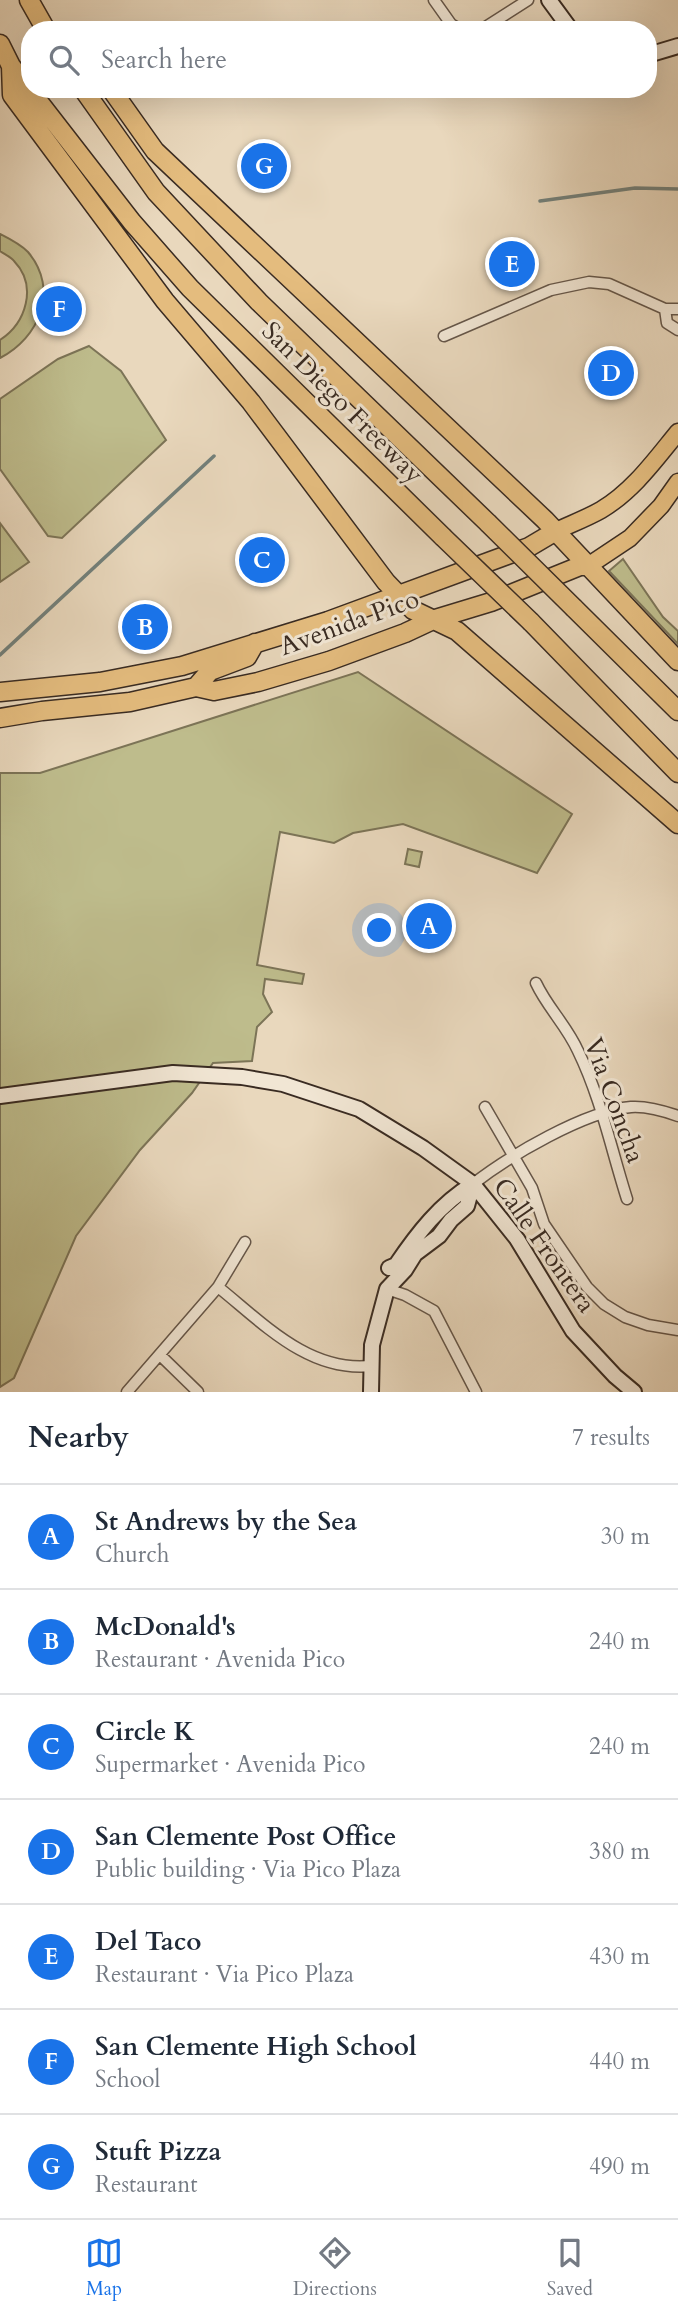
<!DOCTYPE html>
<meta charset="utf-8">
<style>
:root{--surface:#fff;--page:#f6f6f7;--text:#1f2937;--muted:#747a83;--line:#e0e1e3;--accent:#1a73e8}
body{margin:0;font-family:Cardo,serif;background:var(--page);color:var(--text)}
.you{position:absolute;left:380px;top:931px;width:24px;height:24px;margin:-18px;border:5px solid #fff;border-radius:50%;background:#1a73e8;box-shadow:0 0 0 10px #1a73e833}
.badge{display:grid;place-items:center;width:46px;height:46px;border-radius:50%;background:var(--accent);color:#fff;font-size:23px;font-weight:700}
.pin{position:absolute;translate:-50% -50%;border:4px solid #fff;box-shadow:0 2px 7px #0006}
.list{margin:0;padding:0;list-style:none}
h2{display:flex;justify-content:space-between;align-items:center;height:91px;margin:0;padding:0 28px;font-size:30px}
h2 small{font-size:23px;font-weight:400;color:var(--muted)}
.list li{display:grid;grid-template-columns:46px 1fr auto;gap:21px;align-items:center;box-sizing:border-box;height:105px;padding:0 28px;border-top:2px solid var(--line)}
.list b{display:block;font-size:26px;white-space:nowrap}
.list p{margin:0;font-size:23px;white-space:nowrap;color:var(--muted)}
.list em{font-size:23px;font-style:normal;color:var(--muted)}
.icon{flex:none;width:38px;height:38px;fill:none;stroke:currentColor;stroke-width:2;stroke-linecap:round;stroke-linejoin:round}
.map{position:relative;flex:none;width:678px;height:1392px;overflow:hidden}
.search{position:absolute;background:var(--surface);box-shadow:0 7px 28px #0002;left:21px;right:21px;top:21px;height:77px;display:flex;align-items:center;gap:18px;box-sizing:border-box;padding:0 24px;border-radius:28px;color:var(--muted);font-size:26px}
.sheet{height:826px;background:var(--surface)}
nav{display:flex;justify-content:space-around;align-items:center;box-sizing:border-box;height:98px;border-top:2px solid var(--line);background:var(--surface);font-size:19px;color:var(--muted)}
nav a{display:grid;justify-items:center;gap:4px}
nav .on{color:var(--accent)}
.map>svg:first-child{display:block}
.green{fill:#bebc8c;stroke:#7c7457;stroke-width:2}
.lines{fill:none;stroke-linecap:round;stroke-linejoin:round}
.stream{stroke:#72807b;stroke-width:3.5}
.street-casing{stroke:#655649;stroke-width:13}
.secondary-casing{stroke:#392b22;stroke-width:18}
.primary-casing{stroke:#392b22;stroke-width:19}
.highway-casing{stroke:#392b22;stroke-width:21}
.street{stroke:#f1e6d4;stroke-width:10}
.secondary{stroke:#f1e6d4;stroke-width:14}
.primary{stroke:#e4bc7e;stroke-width:16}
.highway{stroke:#e4bc7e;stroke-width:18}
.highway-bridge-casing{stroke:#392b22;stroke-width:21;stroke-linecap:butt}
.highway-bridge{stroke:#e4bc7e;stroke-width:18}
.labels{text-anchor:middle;stroke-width:6;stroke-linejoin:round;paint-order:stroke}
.street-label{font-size:26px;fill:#392b22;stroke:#f1e6d4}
</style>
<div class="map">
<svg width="678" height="1392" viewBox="0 0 678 1392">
<rect width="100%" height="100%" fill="#e9d8bd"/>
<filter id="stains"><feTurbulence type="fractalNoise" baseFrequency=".00286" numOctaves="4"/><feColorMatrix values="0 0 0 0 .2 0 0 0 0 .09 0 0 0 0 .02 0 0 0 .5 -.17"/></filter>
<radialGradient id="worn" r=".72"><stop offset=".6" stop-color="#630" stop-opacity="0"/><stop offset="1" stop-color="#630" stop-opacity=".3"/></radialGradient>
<path class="green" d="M0,234c10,5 20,10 28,18 32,38 11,86 -28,106v-18c26,-17 38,-54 14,-79 -3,-4 -10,-7 -14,-10z
M89,346l32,25 45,69 -104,98 -14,-2 -48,-67v-70l58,-40z
M0,523l29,39 -29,20z
M623,559l40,58 15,14v13l-69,-73z
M358,672l214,142 -35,59 -134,-49 -50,9 -19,10 -54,-11 -23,133 47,9 -2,10 -37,-5 -2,15 9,18 -15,15 -5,34 -39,2 -21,30 -52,57 -64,86 -62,142 -14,9v-614h40z
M408,849l14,3 -3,15 -14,-3z"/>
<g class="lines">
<path class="stream" d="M540,201l95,-13 43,1
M0,655l214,-199"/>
<g class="street-casing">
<path id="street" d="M434,0l17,24 10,6
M481,30l47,-30
M665,309l2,14 11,7
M444,336l107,-46 38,-8 20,2 56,25h13
M536,983c11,24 31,43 42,68 23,47 33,98 49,148
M485,1107l47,81 12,36 43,63 17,17 21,13 23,8 30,5
M473,1184c36,-28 112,-73 158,-77 15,-1 33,4 47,9
M218,1287c45,36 90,85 152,79
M387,1289l18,6 29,16 42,81
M160,1355l38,37
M127,1392l91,-105 27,-45"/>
</g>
<g class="secondary-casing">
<path id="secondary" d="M549,0l22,30
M648,55l30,-9
M0,1096l173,-23 69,4 41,7 76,25 64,39 50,36 44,55 56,92 42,45 19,16
M389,1268l7,-3c21,-31 44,-61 77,-81
M371,1392l1,-47 15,-56 18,-19 10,-16 24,-18 12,-16 16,-14 6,-22"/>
</g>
<g class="primary-casing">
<path id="primary" d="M556,531c15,-7 31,-13 45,-21 32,-19 54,-50 77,-78
M588,566l42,-28 31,-32 17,-24"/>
</g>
<g class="highway-casing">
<path id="highway" d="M29,0l17,30
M0,44l11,22 121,156 58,66 253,249
M11,66l1,29 153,206 86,101 135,180 27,28 44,21 221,193
M83,89l73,103 103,110 229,221
M111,89l44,62 390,369 133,141
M574,608l104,103
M531,622l147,151
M196,687l14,-16 37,-14 8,-14
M0,692l100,-10 82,-16 146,-45 201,-74 27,-16
M0,718l42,-7 88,-9 66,-15 18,4 44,-9 71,-21 76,-28 30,-14 56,-17 89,-36h8"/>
</g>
<use href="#street" class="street"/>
<use href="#secondary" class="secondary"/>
<use href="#primary" class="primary"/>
<use href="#highway" class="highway"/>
<g class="highway-bridge-casing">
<path id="highway-bridge" d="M488,523l86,85
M443,537l88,85"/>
</g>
<use href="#highway-bridge" class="highway-bridge"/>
</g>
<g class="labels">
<g class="street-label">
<text transform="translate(343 402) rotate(45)" y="9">San Diego Freeway</text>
<text transform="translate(349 622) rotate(-20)" y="9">Avenida Pico</text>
<text transform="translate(615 1100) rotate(70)" y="9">Via Concha</text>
<text transform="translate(545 1245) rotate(55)" y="9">Calle Frontera</text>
</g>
</g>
<rect width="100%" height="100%" filter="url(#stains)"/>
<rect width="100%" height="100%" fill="url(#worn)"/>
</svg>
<div class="you"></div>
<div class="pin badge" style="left:429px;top:926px">A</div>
<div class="pin badge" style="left:145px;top:627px">B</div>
<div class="pin badge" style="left:262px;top:560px">C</div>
<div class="pin badge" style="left:611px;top:373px">D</div>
<div class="pin badge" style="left:512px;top:264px">E</div>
<div class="pin badge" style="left:59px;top:309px">F</div>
<div class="pin badge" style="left:264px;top:166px">G</div>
<div class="search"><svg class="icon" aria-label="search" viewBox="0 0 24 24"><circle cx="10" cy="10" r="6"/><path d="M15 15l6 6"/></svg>Search here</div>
</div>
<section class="sheet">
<h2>Nearby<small>7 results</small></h2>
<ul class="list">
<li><span class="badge">A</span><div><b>St Andrews by the Sea</b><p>Church</p></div><em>30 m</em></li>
<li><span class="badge">B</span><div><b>McDonald's</b><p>Restaurant · Avenida Pico</p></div><em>240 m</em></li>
<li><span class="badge">C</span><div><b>Circle K</b><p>Supermarket · Avenida Pico</p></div><em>240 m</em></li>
<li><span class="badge">D</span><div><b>San Clemente Post Office</b><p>Public building · Via Pico Plaza</p></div><em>380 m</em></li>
<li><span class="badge">E</span><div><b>Del Taco</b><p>Restaurant · Via Pico Plaza</p></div><em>430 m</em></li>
<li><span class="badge">F</span><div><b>San Clemente High School</b><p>School</p></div><em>440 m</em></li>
<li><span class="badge">G</span><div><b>Stuft Pizza</b><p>Restaurant</p></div><em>490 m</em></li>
</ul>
</section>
<nav>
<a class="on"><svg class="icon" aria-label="map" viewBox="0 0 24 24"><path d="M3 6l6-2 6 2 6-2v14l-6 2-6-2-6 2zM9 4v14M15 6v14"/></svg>Map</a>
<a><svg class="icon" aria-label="directions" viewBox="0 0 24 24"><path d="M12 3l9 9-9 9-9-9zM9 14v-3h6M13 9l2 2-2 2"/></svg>Directions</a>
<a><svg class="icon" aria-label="saved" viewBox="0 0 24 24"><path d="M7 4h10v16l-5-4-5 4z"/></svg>Saved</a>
</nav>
